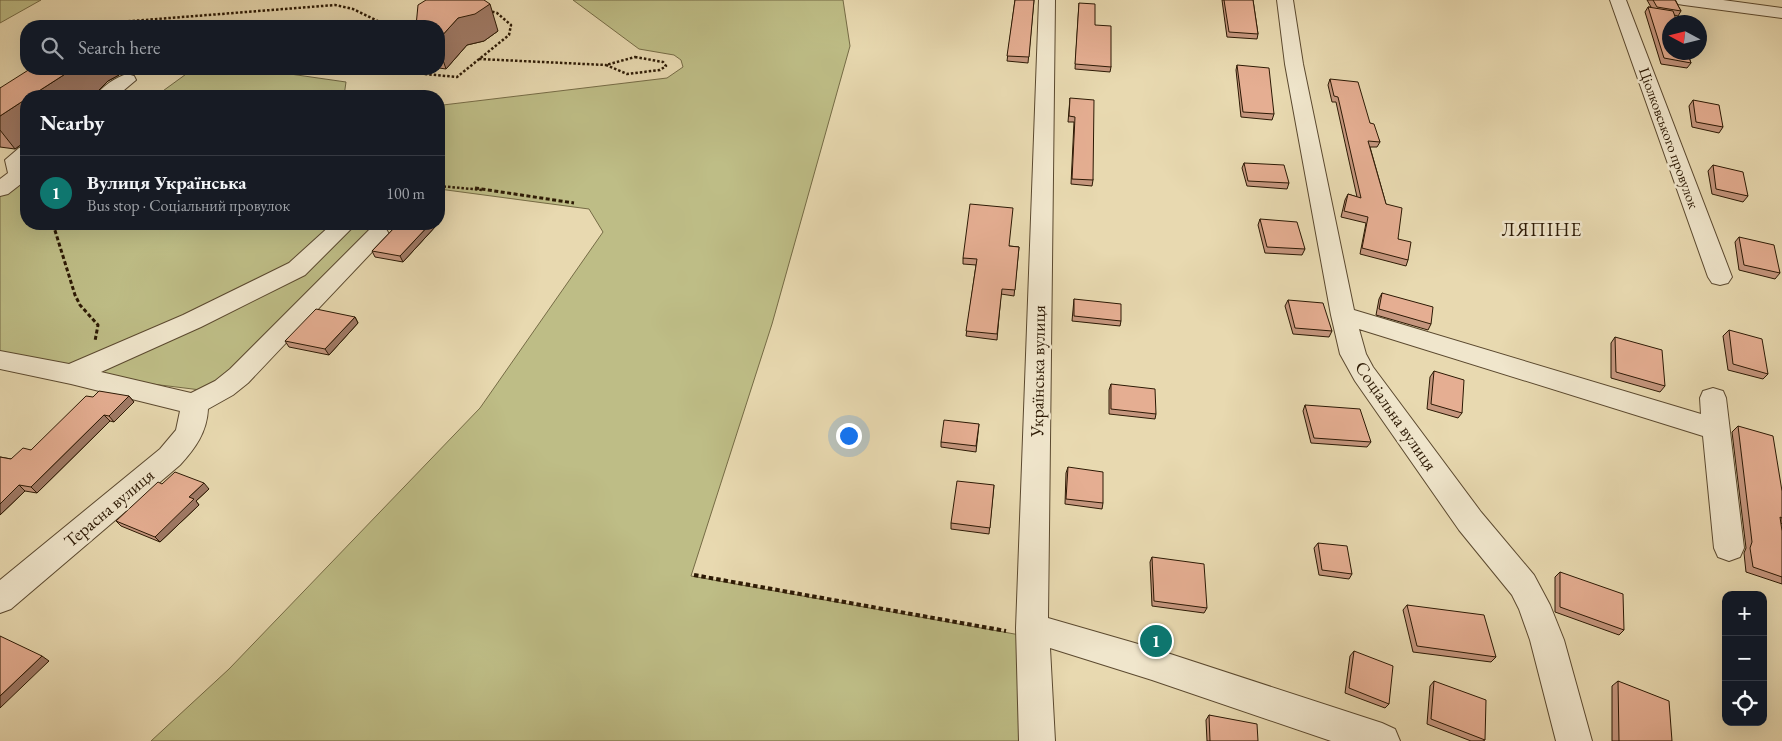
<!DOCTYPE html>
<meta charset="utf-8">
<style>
:root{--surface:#171b24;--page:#242831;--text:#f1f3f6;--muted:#9ea1a6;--line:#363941;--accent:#0f766e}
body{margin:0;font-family:"EB Garamond",serif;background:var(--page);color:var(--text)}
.controls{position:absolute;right:15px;bottom:15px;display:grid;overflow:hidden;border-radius:10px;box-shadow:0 5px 20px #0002}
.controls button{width:45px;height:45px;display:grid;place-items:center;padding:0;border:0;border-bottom:1px solid var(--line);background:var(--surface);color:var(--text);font:25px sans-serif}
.compass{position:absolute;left:1662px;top:15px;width:45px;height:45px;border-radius:50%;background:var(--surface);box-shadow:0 5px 20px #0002;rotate:277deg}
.you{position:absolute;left:848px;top:435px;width:18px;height:18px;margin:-12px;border:4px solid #fff;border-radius:50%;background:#1a73e8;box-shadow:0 0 0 8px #1a73e833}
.badge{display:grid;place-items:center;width:32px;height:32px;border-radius:50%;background:var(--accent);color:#fff;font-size:16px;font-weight:700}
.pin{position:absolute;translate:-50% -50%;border:2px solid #fff;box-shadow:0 1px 5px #0006}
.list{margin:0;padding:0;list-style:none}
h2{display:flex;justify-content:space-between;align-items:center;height:65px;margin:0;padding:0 20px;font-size:21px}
h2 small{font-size:16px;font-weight:400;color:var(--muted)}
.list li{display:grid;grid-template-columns:32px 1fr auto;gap:15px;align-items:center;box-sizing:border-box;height:75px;padding:0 20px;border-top:1px solid var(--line)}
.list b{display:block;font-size:19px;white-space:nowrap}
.list p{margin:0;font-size:16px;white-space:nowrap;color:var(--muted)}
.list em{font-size:16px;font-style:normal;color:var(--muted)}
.icon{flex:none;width:28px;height:28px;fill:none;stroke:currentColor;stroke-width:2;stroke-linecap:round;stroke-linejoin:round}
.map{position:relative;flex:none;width:1782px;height:741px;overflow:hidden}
.search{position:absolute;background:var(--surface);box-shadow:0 5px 20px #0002;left:20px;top:20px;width:425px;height:55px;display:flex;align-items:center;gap:12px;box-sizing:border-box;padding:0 18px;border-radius:20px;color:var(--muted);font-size:19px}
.panel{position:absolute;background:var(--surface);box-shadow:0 5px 20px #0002;left:20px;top:90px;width:425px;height:140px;border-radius:20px}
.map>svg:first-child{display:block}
.green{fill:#bebd86;stroke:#756b45}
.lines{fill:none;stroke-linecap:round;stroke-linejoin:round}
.minor-casing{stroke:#5b492f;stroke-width:2}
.path-far2{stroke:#2c1904;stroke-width:2.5;stroke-dasharray:2.5 2;stroke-linecap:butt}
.path-far1{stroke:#2c1904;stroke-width:3;stroke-dasharray:4 2.5;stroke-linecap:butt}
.path{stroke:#2c1904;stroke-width:4;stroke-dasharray:4.5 3;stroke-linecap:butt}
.minor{fill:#f0e6cc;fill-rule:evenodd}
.wall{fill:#c5967e;stroke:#2c1904}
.shaded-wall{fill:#a07a66;stroke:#2c1904}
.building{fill:#e5ae92;stroke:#2c1904}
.labels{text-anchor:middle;stroke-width:5;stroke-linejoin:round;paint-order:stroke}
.far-street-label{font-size:15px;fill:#2c1904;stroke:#f0e6cc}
.street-label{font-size:18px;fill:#2c1904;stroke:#f0e6cc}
.neighbourhood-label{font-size:19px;letter-spacing:1px;fill:#2c1904;stroke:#f0e6cc}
</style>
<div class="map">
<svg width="1782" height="741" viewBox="0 0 1782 741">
<rect width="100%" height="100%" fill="#e8d9b0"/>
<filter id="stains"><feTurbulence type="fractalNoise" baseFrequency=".004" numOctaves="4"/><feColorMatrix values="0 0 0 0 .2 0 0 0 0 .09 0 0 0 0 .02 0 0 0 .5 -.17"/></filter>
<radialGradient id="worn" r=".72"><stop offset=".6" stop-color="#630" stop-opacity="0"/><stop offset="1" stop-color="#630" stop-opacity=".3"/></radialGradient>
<path class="green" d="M0,0h41l-41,23z
M573,0h270l7,46 -78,278 -81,252 329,59 6,106h-875l78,-72 251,-261 123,-176 -14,-23 -150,-20v-77l4,-7 224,-27 16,-11 -2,-7 -7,-5 -35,-6z
M193,69h62l91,13 -2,14h-188z
M26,172v52h362l-163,169 -154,-19 -71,-14v-171l19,-14z"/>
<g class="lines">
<g class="minor-casing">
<path id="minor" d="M1039,0h16l-7,618 104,30 230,75 13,6 5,12h-69l-179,-61 -102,-32 5,93h-36l-3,-113z
M1277,0h16l10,64 51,246 347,104 -1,-16 3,-7 10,-3 10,3 3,7 18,150 -4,9 -11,4 -11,-4 -4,-9 -11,-112 -344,-107 7,25 7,13 108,145 53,63 16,30 14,35 28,101h-36l-26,-101 -11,-31 -7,-14 -53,-65 -104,-149 -15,-27 -9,-39 -46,-251z
M1610,0h16l106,277 -4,6 -8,2 -8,-2 -4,-6z
M1676,0h47l59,8v10l-98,-13 -6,-1z
M127,74l7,2 2,4 -19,16h-21c5,-9 20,-19 31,-22z
M26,146v34l-18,14 -8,2v-17l8,-6 -3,-13 14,-12z
M332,224h24l-51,51 -104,52 -100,45 90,21 24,-12 15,-12 140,-140 8,-2 8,2 3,5 -141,149 -15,12 -25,14c-1,23 -13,40 -28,56l-169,144 -11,4v-33l160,-131 16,-19 4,-19 -109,-27 -71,-15v-18l69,13 114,-49 106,-52z"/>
</g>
<path class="path-far2" d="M119,22l216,-17 18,4 35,17
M47,23l26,3
M635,57l28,5 3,4 -6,4 -33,4 -21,-9z
M479,59l127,6
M371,69l86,8 52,-42 2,-10 -14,-12 -7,-2
M439,186l44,4"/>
<path class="path-far1" d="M475,188l99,15
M53,224l22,71 5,10 18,20 -3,16"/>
<path class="path" d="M694,575l312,56"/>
<use href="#minor" class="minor"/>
</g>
<path class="wall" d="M1015,0h19l-6,63 -21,-2z
M1222,0h31l5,34 -1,5 -30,-2z
M1647,0h28l6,11 -3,5 -4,-1 17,48 -4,5 -26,-4 -16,-52 3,-5h3z
M1079,3l16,22 16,42 -1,5 -35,-3z
M439,26l59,5 -14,10 -17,4 -21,24 -7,-1z
M1237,65l37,49 -2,6 -31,-3 -5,-47z
M119,75l-11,6 -12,12 -81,56 -15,-2v-59z
M1330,79l40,44 10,19 -3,5h-7l16,57 12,35 10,21 -2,6 -46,-12 6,-31 -25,-6 4,-17 3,-6 9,3 -21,-95h-4l-4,-17z
M1070,98l23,82 -1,6 -21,-2 3,-62h-6z
M1693,100l30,27 -4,6 -27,-6 -3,-21z
M1244,163l45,20 -2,6 -40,-3 -5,-18z
M1713,165l35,31 -5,6 -31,-8 -4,-23z
M1260,219l45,30 -3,6 -37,-2 -7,-28z
M398,224h36l1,3 -32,35 -28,-5 -3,-6z
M1739,237l41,36 -5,6 -36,-9 -4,-28z
M1009,246l10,1 -5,49 -13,-2 -4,46 -31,-4 10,-71 -13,-1v-6z
M1382,293l49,31 -3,6 -52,-15 3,-16z
M1074,299l47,22 -1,5 -48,-5z
M1288,300l44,31 -3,6 -36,-3 -8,-28z
M355,317l3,6 -29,32 -40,-8 -4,-6z
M1729,330l39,44 -5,5 -35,-9 -5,-34z
M1615,337l50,49 -5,6 -49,-14v-35z
M1434,371l28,42 -4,5 -31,-9 3,-32z
M1111,384l45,30 -1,5 -46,-5v-24z
M129,396l5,6 -20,20 -4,-1 -73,72 -12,-2 -25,24v-58l11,2 20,-9z
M1305,405l66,37 -4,5 -56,-4 -8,-32z
M979,424l-3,28 -35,-5v-5z
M1738,426l44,65v32l-1,1 1,60 -36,-12 -2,-19 2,-5 -14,-116z
M1068,467l35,36 -1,6 -37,-5 1,-31z
M162,484l47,5 -13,12 3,4 -39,37 -39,-16 -5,-5z
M994,485l-5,49 -38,-5v-6z
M1318,543l34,31 -3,5 -30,-4 -5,-27z
M1152,557l55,51 -3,5 -52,-7 -2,-44z
M1560,572l64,58 -5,5 -64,-23v-35z
M1407,605l89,52 -5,5 -78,-10 -10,-42z
M1354,651l35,53 -4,4 -40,-15 5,-37z
M1434,681l51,59 -2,1h-12l-44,-17 3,-38z
M1618,681l54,60h-60v-55z
M1209,715l49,26h-51l-1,-21z"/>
<path class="shaded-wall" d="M490,4l8,27 -14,10 -17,4 -21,24 -7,-21v-9l19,-21z
M73,69h42l4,6 -11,6 -12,12 -5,3h-60z
M26,99v42l-11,8 -15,-19v-14z
M430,224h4l1,3 -32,35 -3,-6z
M355,317l3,6 -29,32 -4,-6z
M129,396l5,6 -20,20 -5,-6z
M104,415l6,6 -73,72 -6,-6z
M204,483l5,6 -13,12 3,4 -39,37 -5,-5 34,-40z
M19,485l6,6 -25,24v-11z
M42,656l7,5 -49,47v-12z"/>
<path class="building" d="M426,0h58l6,4 -15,10 -17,4 -19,21v-13h-23l2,-21z
M1015,0h19l-5,57 -22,-1z
M1224,0h29l5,34 -29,-2z
M1653,0h22l6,11 -24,-4z
M1079,3l16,1v21l16,1v41l-36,-3z
M1648,7l25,4 4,11h-7v30h17l4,11 -27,-5z
M1237,65l32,3 5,46 -31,-2z
M30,69h43l-42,27h-5v3l-26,17v-28z
M1330,79l28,3 12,41 4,1 6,18 -12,-1 18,63 16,4 -4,31 13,3 -3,18 -46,-12 6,-31 -24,-6 4,-17 13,4 -23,-101 -4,-1z
M1070,98l24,2 -1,80 -21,-1 3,-62 -6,-1z
M1693,100l26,5 4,22 -27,-5z
M1244,163l40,2 5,18 -41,-2z
M1713,165l30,7 5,24 -32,-7z
M970,204l43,4 -4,38 10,1 -4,43 -13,-1 -5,45 -31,-3 11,-72 -14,-1z
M1260,219l37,3 8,27 -38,-2z
M398,224h32l-30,32 -28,-5z
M1739,237l35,8 6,28 -36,-8z
M1382,293l51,14 -2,17 -52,-15z
M1074,299l47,5v17l-47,-5z
M1288,300l35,3 9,28 -37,-3z
M316,309l39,8 -30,32 -40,-8z
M1729,330l33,9 6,35 -35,-10z
M1615,337l47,13 3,36 -49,-14z
M1434,371l30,9 -2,33 -31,-9z
M1111,384l44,5 1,25 -45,-5z
M99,391l30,5 -20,20 -5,-1 -73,72 -12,-2 -19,19v-47l11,2 12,-11 8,2 55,-54 7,1z
M1305,405l55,4 11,33 -57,-4z
M944,420l35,4 -3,22 -35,-4z
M1738,426l35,10 9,55v27l-2,-1 2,14v46l-29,-10 -3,-19 2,-6z
M1068,467l35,5v31l-37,-4z
M175,472l29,11 -15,14 5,2 -39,38 -39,-16 42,-39 4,2z
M957,481l37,4 -4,43 -39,-5z
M1318,543l29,3 5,28 -30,-4z
M1152,557l52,7 3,44 -53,-7z
M1560,572l63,22 1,36 -64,-23z
M1407,605l77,10 12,42 -79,-11z
M0,636l42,20 -42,40z
M1354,651l39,15 -4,38 -40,-16z
M1434,681l52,19 -1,40 -54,-21z
M1618,681l51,20 3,40h-53z
M1209,715l48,9 1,17h-48z"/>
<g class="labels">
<g class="far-street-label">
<text transform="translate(1669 138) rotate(70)" y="5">Ціолковського провулок</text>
</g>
<g class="street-label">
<text transform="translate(1038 371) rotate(-89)" y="6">Українська вулиця</text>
<text transform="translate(1396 416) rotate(55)" y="6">Соціальна вулиця</text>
<text transform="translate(109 508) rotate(-40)" y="6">Терасна вулиця</text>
</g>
<g class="neighbourhood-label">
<text x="1542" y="236">ЛЯПІНЕ</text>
</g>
</g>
<rect width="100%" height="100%" filter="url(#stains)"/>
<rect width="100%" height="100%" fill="url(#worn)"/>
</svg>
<div class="controls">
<button>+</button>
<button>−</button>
<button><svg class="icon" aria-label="locate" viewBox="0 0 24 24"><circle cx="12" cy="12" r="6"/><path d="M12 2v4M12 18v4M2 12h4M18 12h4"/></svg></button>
</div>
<svg class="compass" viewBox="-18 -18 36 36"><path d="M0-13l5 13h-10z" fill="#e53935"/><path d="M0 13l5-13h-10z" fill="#9ea1a6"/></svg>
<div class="you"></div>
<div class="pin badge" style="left:1156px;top:641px">1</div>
<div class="search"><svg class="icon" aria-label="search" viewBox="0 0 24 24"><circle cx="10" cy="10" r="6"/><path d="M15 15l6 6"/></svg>Search here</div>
<section class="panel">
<h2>Nearby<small></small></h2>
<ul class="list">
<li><span class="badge">1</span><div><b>Вулиця Українська</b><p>Bus stop · Соціальний провулок</p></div><em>100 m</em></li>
</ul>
</section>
</div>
